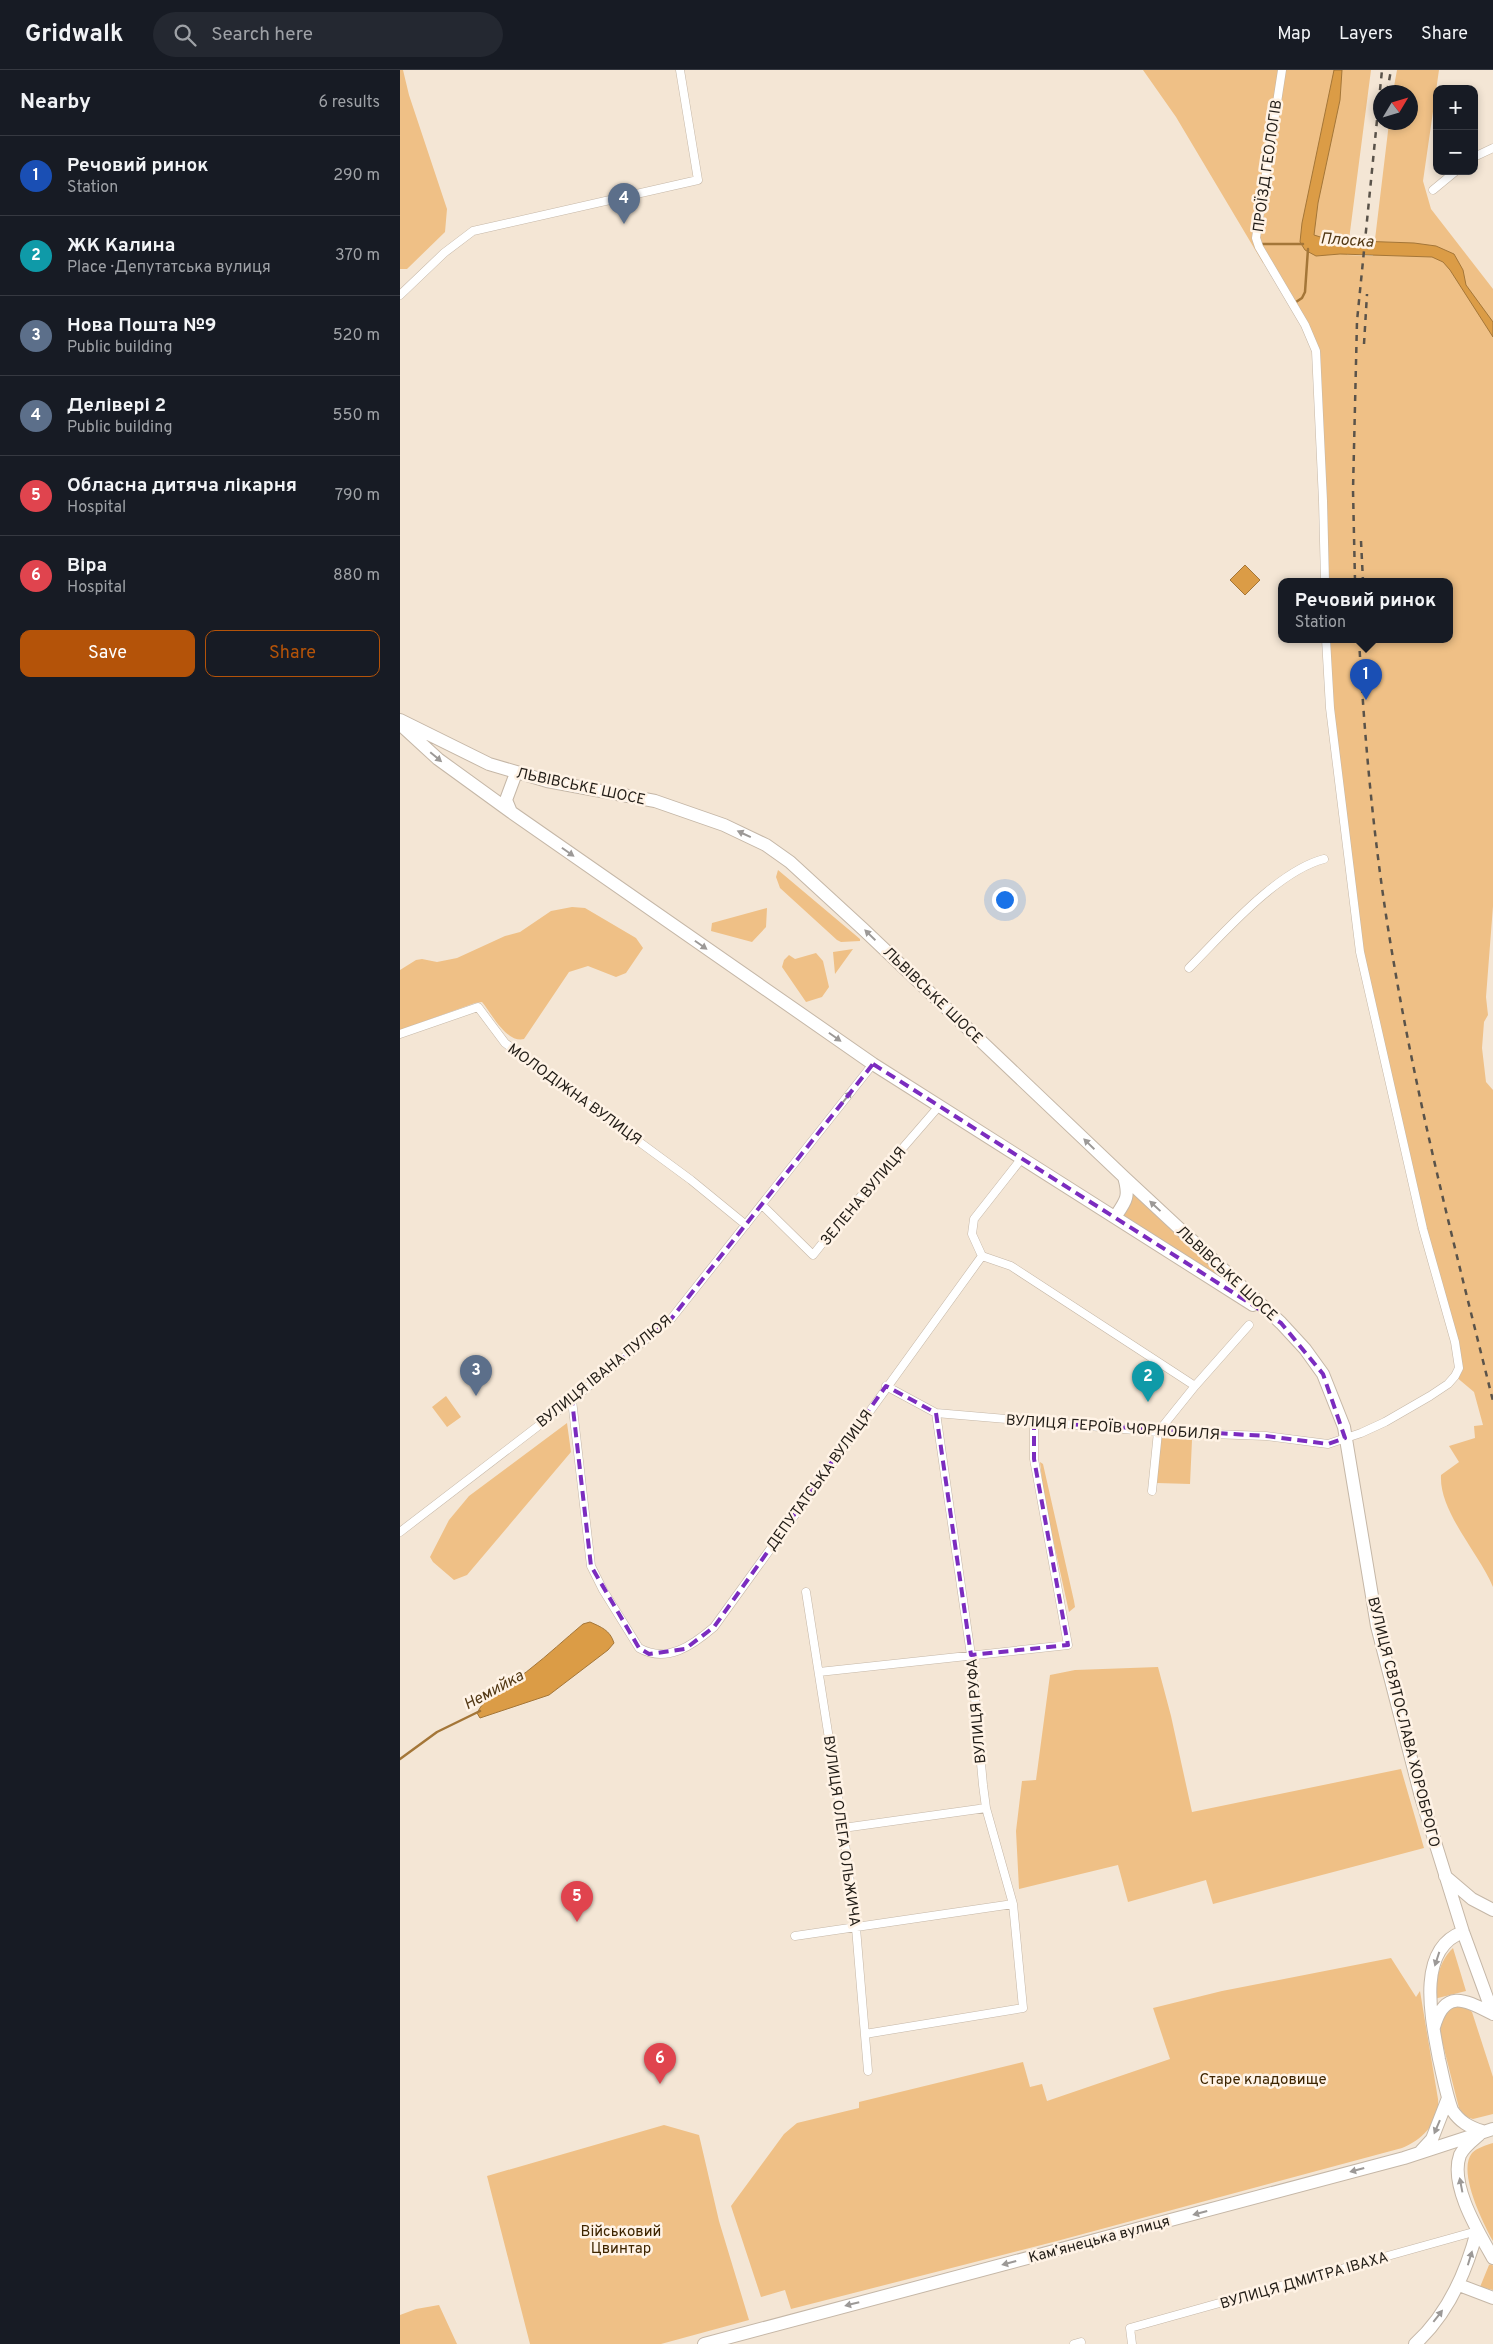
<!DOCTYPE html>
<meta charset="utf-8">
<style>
:root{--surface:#171b24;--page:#242831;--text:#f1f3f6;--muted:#9ea1a6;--line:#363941;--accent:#b45309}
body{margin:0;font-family:Overpass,sans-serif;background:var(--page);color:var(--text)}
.controls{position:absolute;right:15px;top:15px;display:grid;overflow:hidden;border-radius:10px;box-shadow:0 2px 8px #0003}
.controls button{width:45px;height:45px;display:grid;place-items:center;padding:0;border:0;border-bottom:1px solid var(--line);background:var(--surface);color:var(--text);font:25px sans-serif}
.compass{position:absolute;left:973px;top:15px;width:45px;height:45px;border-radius:50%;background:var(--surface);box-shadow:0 2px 8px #0003;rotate:52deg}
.you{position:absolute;left:604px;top:829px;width:18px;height:18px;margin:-12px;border:4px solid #fff;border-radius:50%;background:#1a73e8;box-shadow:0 0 0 8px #1a73e833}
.badge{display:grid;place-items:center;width:32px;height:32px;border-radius:50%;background:var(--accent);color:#fff;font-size:16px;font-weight:700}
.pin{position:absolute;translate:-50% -41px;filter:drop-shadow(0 1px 2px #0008)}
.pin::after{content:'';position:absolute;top:26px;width:18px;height:15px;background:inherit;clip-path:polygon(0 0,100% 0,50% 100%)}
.popup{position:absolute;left:878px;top:508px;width:175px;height:65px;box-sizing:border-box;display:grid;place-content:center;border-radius:10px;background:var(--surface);filter:drop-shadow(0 1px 4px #0005);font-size:16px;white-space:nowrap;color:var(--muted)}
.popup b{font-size:19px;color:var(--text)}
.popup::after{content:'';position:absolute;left:50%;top:100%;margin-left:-10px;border:10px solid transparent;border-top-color:var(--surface)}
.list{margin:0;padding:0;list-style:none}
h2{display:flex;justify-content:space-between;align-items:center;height:65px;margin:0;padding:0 20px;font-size:21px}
h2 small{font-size:16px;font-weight:400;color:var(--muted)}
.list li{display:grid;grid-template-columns:32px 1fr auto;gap:15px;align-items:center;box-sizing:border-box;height:80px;padding:0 20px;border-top:1px solid var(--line)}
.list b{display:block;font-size:19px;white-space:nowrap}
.list p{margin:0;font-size:16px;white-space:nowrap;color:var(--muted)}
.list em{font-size:16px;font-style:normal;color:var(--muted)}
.actions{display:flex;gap:10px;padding:15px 20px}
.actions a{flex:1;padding:11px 0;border:1px solid var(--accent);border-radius:10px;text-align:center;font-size:18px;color:var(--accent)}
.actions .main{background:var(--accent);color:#fff}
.icon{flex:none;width:28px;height:28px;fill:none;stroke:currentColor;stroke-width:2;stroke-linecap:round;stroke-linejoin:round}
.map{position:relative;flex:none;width:1093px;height:2274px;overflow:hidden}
header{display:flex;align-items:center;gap:30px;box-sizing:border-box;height:70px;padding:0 25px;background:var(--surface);border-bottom:1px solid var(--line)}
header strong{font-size:24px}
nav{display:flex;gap:28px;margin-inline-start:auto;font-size:18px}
.search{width:350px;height:45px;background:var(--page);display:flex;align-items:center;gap:12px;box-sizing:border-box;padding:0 18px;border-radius:28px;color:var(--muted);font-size:19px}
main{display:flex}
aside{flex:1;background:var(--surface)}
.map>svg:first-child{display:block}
.green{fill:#efc086}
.water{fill:#db9c46;stroke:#a47638}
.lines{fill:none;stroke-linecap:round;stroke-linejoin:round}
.stream{stroke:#a47638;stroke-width:2.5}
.street-casing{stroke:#c5b7a7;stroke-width:9}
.primary-casing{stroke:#c5b7a7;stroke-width:14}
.street{stroke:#fff;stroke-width:8}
.primary{stroke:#fff;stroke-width:12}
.rail{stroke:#5a534a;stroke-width:2.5;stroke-dasharray:6 6;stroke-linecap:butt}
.oneway{fill:#9c9997}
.marked{fill:none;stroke:#7b2cbf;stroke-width:4;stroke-dasharray:10 6;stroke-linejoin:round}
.labels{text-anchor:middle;stroke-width:5;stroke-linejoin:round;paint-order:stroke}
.street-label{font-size:15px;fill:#221d17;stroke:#fff3e6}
.park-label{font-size:15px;fill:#3e2500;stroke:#fff3e6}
.water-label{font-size:16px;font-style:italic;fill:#533915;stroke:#fff3e6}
</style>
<header>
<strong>Gridwalk</strong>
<div class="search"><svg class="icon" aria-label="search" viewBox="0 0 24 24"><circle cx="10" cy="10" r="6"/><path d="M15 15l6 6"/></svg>Search here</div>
<nav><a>Map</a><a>Layers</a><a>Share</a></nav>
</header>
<main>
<aside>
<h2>Nearby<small>6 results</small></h2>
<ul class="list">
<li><span class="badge" style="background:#1a4fb4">1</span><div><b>Речовий ринок</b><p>Station</p></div><em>290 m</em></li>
<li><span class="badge" style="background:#0f9aa8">2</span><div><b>ЖК Калина</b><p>Place · Депутатська вулиця</p></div><em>370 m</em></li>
<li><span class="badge" style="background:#5c6f8a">3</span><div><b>Нова Пошта №9</b><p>Public building</p></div><em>520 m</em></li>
<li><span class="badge" style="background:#5c6f8a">4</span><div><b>Делівері 2</b><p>Public building</p></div><em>550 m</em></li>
<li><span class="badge" style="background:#e0444e">5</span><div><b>Обласна дитяча лікарня</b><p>Hospital</p></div><em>790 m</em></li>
<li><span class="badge" style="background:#e0444e">6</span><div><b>Віра</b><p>Hospital</p></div><em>880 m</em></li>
</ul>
<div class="actions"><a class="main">Save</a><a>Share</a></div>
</aside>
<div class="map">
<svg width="1093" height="2274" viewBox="0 0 1093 2274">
<rect width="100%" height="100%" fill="#f4e6d5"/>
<path class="green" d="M0,0h3l6,25 38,114 -2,23 -38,37h-7z
M743,0h228l-24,185 26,1 16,-133 22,-1v-30h-18l4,-22h42l-16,111 8,28 62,80v617l-7,91 2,18 -4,7 -2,26 4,34 7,8v497c-14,-34 -54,-75 -52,-112l18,-13 -10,-16 26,-8 -1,-12 9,-1 -9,-33 -19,-16 4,-9 -36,-138 -63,-277 -34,-313h124v-58h-125l-9,-230 -50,-90 -3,2 -87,-146z
M378,800l82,69v2l-19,1 -4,-2 -57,-52 -4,-11z
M172,837l13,1 51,30 7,10 -17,25 -10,4 -28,-11 -19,6 -45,67c-18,4 -32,-25 -42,-37l-7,1 -75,27v-60l16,-10 6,-1 15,3 20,-4 48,-22 15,-4 31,-21z
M367,838l-1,19 -14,15 -41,-11 1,-8z
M453,879l-18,25 -2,-22z
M416,883l7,8 6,26 -7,10 -16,5 -24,-35 2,-7 5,-5 6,4z
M727,1117l154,136 -166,-106z
M46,1326l15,21 -14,10 -15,-20z
M167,1353l4,29 -104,123 -13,5 -21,-18 -3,-5 19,-37 20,-24z
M759,1368l33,2 -2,44 -33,-1z
M640,1392l3,2 31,137 1,6 -6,5 -25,-114z
M758,1597l13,49 21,96 209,-43 23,79 -211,56 -7,-24 -78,22 -10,-37 -99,24 -3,-58 6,-50 14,-1 14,-105 25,-5z
M1053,1878l13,43 -32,8c2,-18 5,-38 19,-51z
M991,1888l25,39 4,-6 18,108c2,23 -16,41 -36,49l-345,93 -266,68 -6,-19 -24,7 -30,-91 53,-72 13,-11 62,-15v-6l164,-40 7,25 12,-3 5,17 123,-42 -17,-51 69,-17z
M1055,1935l9,1 8,6 21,65v37l-20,5 -7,-2 -7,-9 -19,-75 1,-14z
M264,2055l35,10 20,86 30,99 -88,24h-131l-43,-168z
M1093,2073v98c-10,-18 -36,-70 -21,-88 5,-5 14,-8 21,-10z
M1092,2194l1,2v24l-13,-3 9,-22z
M39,2235l18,39h-57v-29l16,-6z"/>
<path class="water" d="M934,0h8l-2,30 -22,103 -4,32 16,5 84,3 22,3 18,8 9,16 3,15 27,37v15l-43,-67 -7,-8 -11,-5 -92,-3 -24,2 -11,-6 -5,-8 2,-19z
M845,495l15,15 -15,15 -15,-15z
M190,1552c11,5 20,8 24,21l-6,7 -59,45 -69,23 -3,-5c12,-23 34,-28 53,-44 18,-14 35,-30 53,-45z"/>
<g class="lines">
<path class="stream" d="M862,174h41
M896,232l6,-4 3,-6 3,-43
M0,1689l37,-27 43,-21"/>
<g class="street-casing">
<path id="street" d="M882,0l-26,168 3,9 46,78 11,26 7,150 2,80
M1074,87l19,-9
M1033,120l23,-19
M0,225l44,-42 29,-22 225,-51 -18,-110
M789,898c34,-34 88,-97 135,-109
M0,964l78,-27 27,36 186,137 55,45
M362,1135l51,50 36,-45 91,-105
M582,1186l-10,-22 2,-15 48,-61
M486,1316l50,27 222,19 108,4 62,8 33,-11 24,-11 45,-26 18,-12 7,-8 4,-8 -4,-26 -32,-113 -63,-277 -30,-244 -4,-69
M172,1330l19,166 12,24 36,58c28,16 54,-3 75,-21l268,-371 29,10 184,120
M752,1421l6,-59 37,-46 54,-61
M0,1462l172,-132 99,-81 202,-255
M406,1522l37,236 13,100 12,143
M419,1602l249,-27 -34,-186v-37
M443,1758l143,-20
M395,1866l218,-32
M465,1964l158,-26 -10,-104 -27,-96 -3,-23 -12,-130 -35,-242
M674,2274l7,-2
M732,2274l-2,-16 347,-97"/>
</g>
<g class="primary-casing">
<path id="primary" d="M0,650l89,44 58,17 108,20 69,24 42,20 24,17 73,67 261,248 157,146 24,26 18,25 21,53 33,199 44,171 42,135 30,82
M2,656l36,33 73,53 362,252 380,241
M111,742l-5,-12 10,-27
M715,1147c11,-16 15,-20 9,-40
M1045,1806l27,23 21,11
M1063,1862c-48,17 -31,89 -24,127 4,17 7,35 13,51 8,12 17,17 30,21
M1034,1957c11,-39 31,-27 59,-13
M1079,2065c-7,6 -15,12 -19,20 -11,30 19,78 33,103
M1021,2081l11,-12 16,-41
M1059,2215l34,13
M304,2274l700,-186 89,-29
M1015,2274c33,-30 51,-71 62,-113"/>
</g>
<use href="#street" class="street"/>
<use href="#primary" class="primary"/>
<path class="rail" d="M987,22l4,-22
M964,274l3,-50
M961,471l2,40
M955,511l-2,-91 4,-169 25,-251
M959,569c6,109 16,217 35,325 25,147 63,292 99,437"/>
</g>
<defs><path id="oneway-solid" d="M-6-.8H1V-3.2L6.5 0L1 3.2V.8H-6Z" transform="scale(1.25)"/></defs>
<g class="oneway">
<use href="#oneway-solid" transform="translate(36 687) rotate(40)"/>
<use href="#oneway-solid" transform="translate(344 764) rotate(-155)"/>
<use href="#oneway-solid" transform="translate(168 782) rotate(35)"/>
<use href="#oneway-solid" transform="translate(470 865) rotate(-136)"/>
<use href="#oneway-solid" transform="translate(301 875) rotate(35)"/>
<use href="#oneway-solid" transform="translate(435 967) rotate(35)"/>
<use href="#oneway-solid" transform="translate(447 1027) rotate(-52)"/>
<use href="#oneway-solid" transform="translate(689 1074) rotate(-136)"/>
<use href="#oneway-solid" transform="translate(755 1136) rotate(-137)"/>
<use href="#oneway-solid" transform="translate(1037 1889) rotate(108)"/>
<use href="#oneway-solid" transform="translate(1037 2057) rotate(113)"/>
<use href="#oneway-solid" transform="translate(957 2100) rotate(165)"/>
<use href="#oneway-solid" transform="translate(1061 2115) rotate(-101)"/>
<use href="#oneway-solid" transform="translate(800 2143) rotate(165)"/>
<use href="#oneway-solid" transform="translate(1070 2188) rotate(-73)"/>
<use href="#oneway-solid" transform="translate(609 2193) rotate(165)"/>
<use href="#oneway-solid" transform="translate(452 2234) rotate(166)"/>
<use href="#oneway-solid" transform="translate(1038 2246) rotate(-52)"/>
</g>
<path class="marked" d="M473,994l408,259 42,51 22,64 -17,6 -62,-8 -232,-14v37l34,186 -97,10 -35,-242 -50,-27 -172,241 -29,22 -36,5 -10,-6 -48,-82 -19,-166 99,-81z"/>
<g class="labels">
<g class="street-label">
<text transform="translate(867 96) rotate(-82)" y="5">ПРОЇЗД ГЕОЛОГІВ</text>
<text transform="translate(181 716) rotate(12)" y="5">ЛЬВІВСЬКЕ ШОСЕ</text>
<text transform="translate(533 925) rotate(44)" y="5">ЛЬВІВСЬКЕ ШОСЕ</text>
<text transform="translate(175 1024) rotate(36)" y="5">МОЛОДІЖНА ВУЛИЦЯ</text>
<text transform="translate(463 1126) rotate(-50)" y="5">ЗЕЛЕНА ВУЛИЦЯ</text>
<text transform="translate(827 1203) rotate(43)" y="5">ЛЬВІВСЬКЕ ШОСЕ</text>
<text transform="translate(204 1301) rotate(-39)" y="5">ВУЛИЦЯ ІВАНА ПУЛЮЯ</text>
<text transform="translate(713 1357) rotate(4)" y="5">ВУЛИЦЯ ГЕРОЇВ ЧОРНОБИЛЯ</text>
<text transform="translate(419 1410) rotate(-54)" y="5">ДЕПУТАТСЬКА ВУЛИЦЯ</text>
<text transform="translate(576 1641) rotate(-95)" y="5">ВУЛИЦЯ РУФА</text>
<text transform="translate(1004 1652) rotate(76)" y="5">ВУЛИЦЯ СВЯТОСЛАВА ХОРОБРОГО</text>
<text transform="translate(442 1761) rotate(82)" y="5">ВУЛИЦЯ ОЛЕГА ОЛЬЖИЧА</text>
<text transform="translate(699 2169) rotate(-15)" y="5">Камʼянецька вулиця</text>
<text transform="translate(904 2210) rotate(-16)" y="5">ВУЛИЦЯ ДМИТРА ІВАХА</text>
</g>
<g class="park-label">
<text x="863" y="2014">Старе кладовище</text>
<text x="221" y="2166">Військовий<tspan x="221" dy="17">Цвинтар</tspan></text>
</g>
<g class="water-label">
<text transform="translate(947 169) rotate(4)" y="6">Плоска</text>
<text transform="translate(93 1619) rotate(-29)" y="6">Немийка</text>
</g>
</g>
</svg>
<div class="controls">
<button>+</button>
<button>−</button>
</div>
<svg class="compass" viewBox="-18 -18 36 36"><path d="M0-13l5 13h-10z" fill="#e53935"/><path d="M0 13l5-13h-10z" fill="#9ea1a6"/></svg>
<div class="you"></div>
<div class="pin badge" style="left:966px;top:630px;background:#1a4fb4">1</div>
<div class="popup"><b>Речовий ринок</b>Station</div>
<div class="pin badge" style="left:748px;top:1332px;background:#0f9aa8">2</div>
<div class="pin badge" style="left:76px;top:1326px;background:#5c6f8a">3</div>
<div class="pin badge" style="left:224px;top:154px;background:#5c6f8a">4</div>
<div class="pin badge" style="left:177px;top:1852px;background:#e0444e">5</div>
<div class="pin badge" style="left:260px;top:2014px;background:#e0444e">6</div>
</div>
</main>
